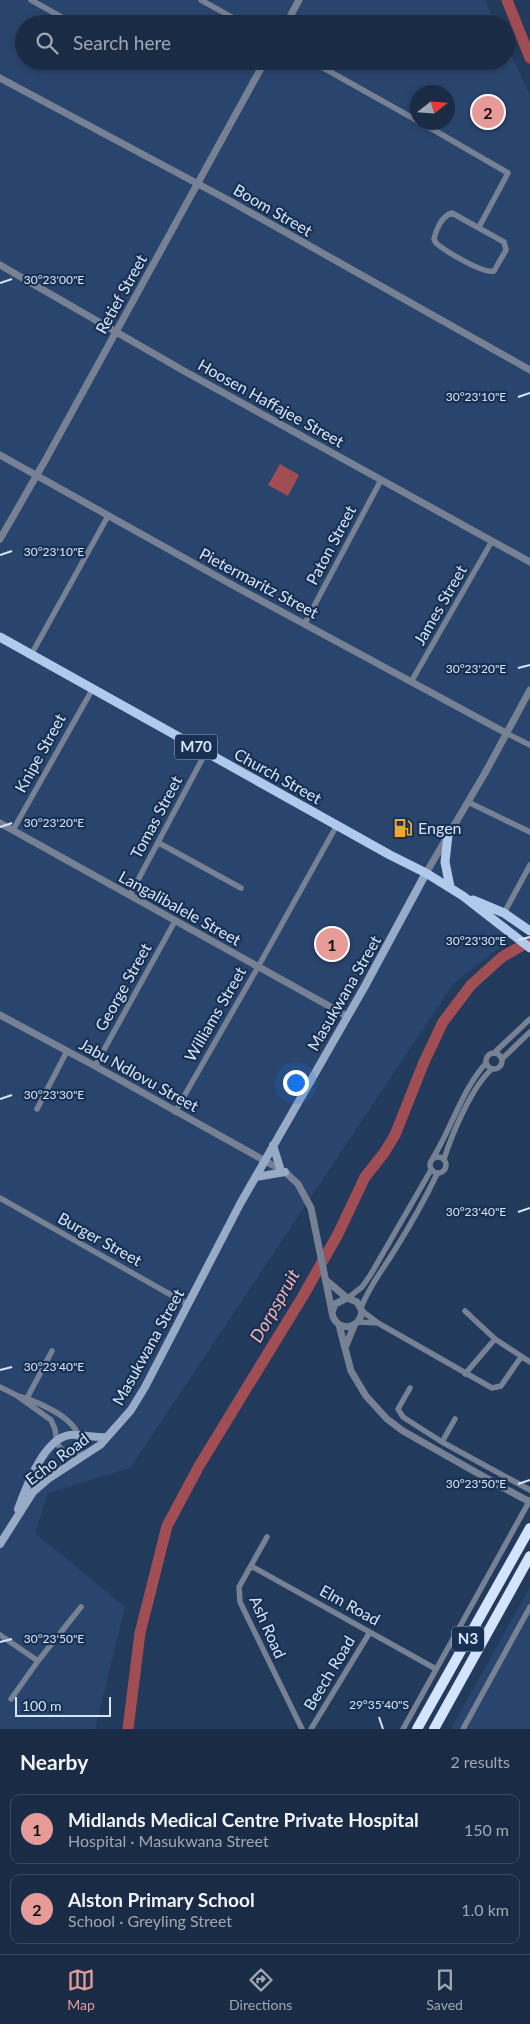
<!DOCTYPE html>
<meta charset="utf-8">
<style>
:root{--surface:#1a2c45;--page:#23344c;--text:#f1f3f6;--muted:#9fa7b3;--line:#38485e;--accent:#e69b98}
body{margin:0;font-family:Lato,sans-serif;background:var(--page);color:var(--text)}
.compass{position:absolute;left:410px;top:85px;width:45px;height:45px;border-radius:50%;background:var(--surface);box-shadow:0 2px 8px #0003;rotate:73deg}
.scale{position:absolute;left:15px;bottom:12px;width:96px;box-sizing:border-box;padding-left:5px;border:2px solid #d6e5fb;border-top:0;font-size:14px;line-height:18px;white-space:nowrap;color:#d6e5fb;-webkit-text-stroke:4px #183051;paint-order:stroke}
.you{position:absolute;left:295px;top:1082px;width:18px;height:18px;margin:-12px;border:4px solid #fff;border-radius:50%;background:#1a73e8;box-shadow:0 0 0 8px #1a73e833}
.badge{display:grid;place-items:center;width:32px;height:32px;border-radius:50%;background:var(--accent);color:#111;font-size:16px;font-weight:700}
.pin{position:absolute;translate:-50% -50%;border:2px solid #fff;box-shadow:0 1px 5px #0006}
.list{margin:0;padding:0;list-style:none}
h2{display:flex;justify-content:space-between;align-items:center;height:65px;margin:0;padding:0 20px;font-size:21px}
h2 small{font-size:16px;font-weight:400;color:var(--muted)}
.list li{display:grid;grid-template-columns:32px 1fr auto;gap:15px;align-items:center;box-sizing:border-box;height:70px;margin:0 10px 10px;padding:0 10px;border:1px solid var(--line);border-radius:10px}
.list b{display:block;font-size:19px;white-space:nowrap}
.list p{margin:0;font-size:16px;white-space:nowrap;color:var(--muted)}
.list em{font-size:16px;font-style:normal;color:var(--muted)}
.icon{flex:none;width:28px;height:28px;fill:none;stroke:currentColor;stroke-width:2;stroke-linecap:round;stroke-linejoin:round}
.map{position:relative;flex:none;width:530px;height:1729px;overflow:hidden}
.search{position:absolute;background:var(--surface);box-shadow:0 2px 8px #0003;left:15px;right:15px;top:15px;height:55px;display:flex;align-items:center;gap:12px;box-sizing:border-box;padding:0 18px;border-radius:28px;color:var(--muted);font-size:19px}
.sheet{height:225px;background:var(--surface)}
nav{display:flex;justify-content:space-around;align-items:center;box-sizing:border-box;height:70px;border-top:1px solid var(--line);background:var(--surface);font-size:14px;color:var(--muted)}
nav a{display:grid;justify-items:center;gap:2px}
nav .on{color:var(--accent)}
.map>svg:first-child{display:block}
.built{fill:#2a456d;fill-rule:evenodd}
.water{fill:#a04d53}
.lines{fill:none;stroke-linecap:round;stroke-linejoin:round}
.river{stroke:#a04d53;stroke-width:11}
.minor{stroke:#768293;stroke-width:5.5}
.tertiary{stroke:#768293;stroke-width:7}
.secondary{stroke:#97aac6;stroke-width:8}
.primary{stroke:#b0c9ed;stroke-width:9}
.motorway{stroke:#d3e5fe;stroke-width:10}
.tertiary-bridge{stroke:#768293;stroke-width:7}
.ticks{fill:none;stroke:#d6e5fb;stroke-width:2}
.labels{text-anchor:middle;stroke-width:4.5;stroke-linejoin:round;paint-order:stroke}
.shield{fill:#183051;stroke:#9dafc8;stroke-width:1}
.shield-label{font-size:15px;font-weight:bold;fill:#d6e5fb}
.street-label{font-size:16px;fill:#d6e5fb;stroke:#183051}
.poi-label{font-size:16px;fill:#d6e5fb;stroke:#183051;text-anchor:start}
.water-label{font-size:18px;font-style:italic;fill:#f5aeb0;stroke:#183051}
.ticks-label{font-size:12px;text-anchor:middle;fill:#d6e5fb;stroke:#183051;stroke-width:4.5;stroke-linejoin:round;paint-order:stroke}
</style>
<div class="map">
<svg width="530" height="1729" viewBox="0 0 530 1729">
<rect width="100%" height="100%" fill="#223a5c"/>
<path class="built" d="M0,0h485l11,24h-472v37h482v-16l24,50v829l-77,60 -323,484 -82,25 -13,40 90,74 -30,122h-95zM418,92h30v30h-30z
M530,1587v142h-79z"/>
<path class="water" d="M280,464l19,11 -11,21 -20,-11z"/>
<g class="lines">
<path class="river" d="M507,0l23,58
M128,1729l12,-96 27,-107 32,-60 104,-170 35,-62 27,-57 19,-24 11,-18 29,-73 19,-40 28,-37 31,-28 28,-16"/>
<path class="minor" d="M31,0l43,24
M201,0l43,24
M311,61l107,60
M420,122l88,51 -29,54
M452,213l52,29 2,8 -12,21c-11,3 -49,-20 -58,-28l-2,-4c2,-10 8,-23 18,-26z
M305,623l76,-143
M31,655l77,-139
M411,682l81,-141
M506,733l24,12
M468,802l62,30
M13,830l79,-140
M159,843l82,45
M130,895l76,-143
M504,913l26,-48
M495,1052l35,-33
M486 1061a8 8 0 1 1 16 0a8 8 0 1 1-16 0Z
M503,1058l27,-26
M95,1066l80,-145
M37,1109l30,-58
M175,1112l83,-145 79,-142
M430 1165a8 8 0 1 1 16 0a8 8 0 1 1-16 0Z
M433,1158c19,-31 29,-68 53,-95
M444,1159c8,-25 28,-73 48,-90
M0,1198l187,106
M348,1298l14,-11 9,-13 60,-104
M361,1308c8,-22 23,-40 35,-60 15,-24 29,-49 41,-74
M362,1311l16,12 114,65 9,-2 20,-29
M465,1311l30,28 35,23
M358,1322l20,1
M465,1374l30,-35
M0,1387l16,8 35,25 4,9 2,15 17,18
M410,1388l-12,21 5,8 39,25 88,48
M18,1396c18,5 54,20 60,39 2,8 2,16 2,24
M26,1400l26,-49
M442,1442l13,-23
M267,1537l-28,50 1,15 62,127
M251,1566l185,103
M0,1635l38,26
M11,1699l27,-38 43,-54
M311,1729l59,-97
M403,1729l127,-229
M463,1729l67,-122"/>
<path class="tertiary" d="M286,24l13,-24
M0,78l230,123 300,169
M0,265l184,106 346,191
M0,455l236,132 270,146
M0,539l46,-80 219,-398
M0,823l347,193
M426,873l59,-100 45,-83
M0,1015l95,51 190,106 13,12 13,24 22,109c8,16 27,11 29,-6l-5,-9 -10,-4 -12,6 -3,8
M327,1281l20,17
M339,1325l12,46 15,25 21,23 16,12 99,56
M345,1348l9,-22"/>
<path class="secondary" d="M273,1145l7,23
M256,1177l29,-5
M18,1509c8,-22 26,-71 52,-74 12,-1 23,3 35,2
M0,1544l33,-52 15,-13 52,-34 31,-35 14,-23 95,-183 125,-218 61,-113"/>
<path class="primary" d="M0,637l390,218 36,18 37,23 67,52
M448,835l-3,27 5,25
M473,900l31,13 26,18"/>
<path class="motorway" d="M417,1729l113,-201
M434,1729l96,-173"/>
<path class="tertiary-bridge" d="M502,1487l28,15"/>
</g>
<path class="ticks" d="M0,283l12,-4M518,397l12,-4M0,555l12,-4M518,668l12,-3M0,827l12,-4M518,940l12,-3M0,1099l12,-4M518,1212l12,-4M0,1370l12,-3M518,1484l12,-4M0,1642l12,-3M379,1717l4,12"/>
<defs>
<g id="fuel-bare" transform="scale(1.5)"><path d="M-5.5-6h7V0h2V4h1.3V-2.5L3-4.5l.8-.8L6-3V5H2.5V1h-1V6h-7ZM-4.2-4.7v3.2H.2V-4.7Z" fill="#eaaa39" stroke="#183051" stroke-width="2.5" paint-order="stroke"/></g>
</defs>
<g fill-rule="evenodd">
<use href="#fuel-bare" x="403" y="828"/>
</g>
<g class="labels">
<g class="shield">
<rect x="175" y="734.5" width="42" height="25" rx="4"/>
<rect x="452" y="1626.5" width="32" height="25" rx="4"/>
</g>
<g class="shield-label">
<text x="196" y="752">M70</text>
<text x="468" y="1644">N3</text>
</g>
<g class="street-label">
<text transform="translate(273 210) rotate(30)" y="6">Boom Street</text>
<text transform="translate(121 294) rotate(-61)" y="6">Retief Street</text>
<text transform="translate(271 403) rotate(29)" y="6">Hoosen Haffajee Street</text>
<text transform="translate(331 545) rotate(-62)" y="6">Paton Street</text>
<text transform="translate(259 583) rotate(28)" y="6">Pietermaritz Street</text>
<text transform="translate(440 605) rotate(-60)" y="6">James Street</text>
<text transform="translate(40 753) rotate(-61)" y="6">Knipe Street</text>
<text transform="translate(278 776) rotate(29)" y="6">Church Street</text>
<text transform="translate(156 817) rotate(-62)" y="6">Tomas Street</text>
<text transform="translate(180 908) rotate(29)" y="6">Langalibalele Street</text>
<text transform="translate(123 987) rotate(-61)" y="6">George Street</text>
<text transform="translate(344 993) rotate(-60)" y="6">Masukwana Street</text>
<text transform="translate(215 1014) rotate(-60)" y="6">Williams Street</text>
<text transform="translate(139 1075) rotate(29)" y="6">Jabu Ndlovu Street</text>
<text transform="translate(100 1239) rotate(29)" y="6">Burger Street</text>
<text transform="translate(148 1347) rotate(-61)" y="6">Masukwana Street</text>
<text transform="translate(57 1459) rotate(-37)" y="6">Echo Road</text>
<text transform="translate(350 1605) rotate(29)" y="6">Elm Road</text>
<text transform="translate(268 1627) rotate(66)" y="6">Ash Road</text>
<text transform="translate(329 1673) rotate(-59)" y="6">Beech Road</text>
</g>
<g class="poi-label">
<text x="418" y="834">Engen</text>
</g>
<g class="water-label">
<text transform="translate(275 1306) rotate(-60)" y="6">Dorpspruit</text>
</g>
</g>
<g class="ticks-label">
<text x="54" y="284">30°23'00"E</text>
<text x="476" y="401">30°23'10"E</text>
<text x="54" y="556">30°23'10"E</text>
<text x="476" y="673">30°23'20"E</text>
<text x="54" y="827">30°23'20"E</text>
<text x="476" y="945">30°23'30"E</text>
<text x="54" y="1099">30°23'30"E</text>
<text x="476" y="1216">30°23'40"E</text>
<text x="54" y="1371">30°23'40"E</text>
<text x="476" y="1488">30°23'50"E</text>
<text x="54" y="1643">30°23'50"E</text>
<text x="379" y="1709">29°35'40"S</text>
</g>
</svg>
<svg class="compass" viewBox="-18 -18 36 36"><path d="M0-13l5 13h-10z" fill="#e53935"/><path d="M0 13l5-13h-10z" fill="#9fa7b3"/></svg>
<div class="scale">100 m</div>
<div class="you"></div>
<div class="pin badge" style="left:332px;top:944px">1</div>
<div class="pin badge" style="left:488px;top:112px">2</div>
<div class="search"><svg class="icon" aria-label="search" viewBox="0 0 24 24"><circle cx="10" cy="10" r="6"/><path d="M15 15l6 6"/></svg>Search here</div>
</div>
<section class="sheet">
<h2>Nearby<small>2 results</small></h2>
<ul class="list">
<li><span class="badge">1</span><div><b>Midlands Medical Centre Private Hospital</b><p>Hospital · Masukwana Street</p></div><em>150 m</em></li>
<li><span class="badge">2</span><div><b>Alston Primary School</b><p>School · Greyling Street</p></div><em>1.0 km</em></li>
</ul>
</section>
<nav>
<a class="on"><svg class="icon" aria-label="map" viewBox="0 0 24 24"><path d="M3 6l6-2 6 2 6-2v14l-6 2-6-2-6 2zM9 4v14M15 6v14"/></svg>Map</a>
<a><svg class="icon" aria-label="directions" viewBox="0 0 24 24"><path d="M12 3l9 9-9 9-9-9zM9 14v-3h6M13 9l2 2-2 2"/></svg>Directions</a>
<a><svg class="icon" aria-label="saved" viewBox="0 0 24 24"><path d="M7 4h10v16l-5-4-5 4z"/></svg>Saved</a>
</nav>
